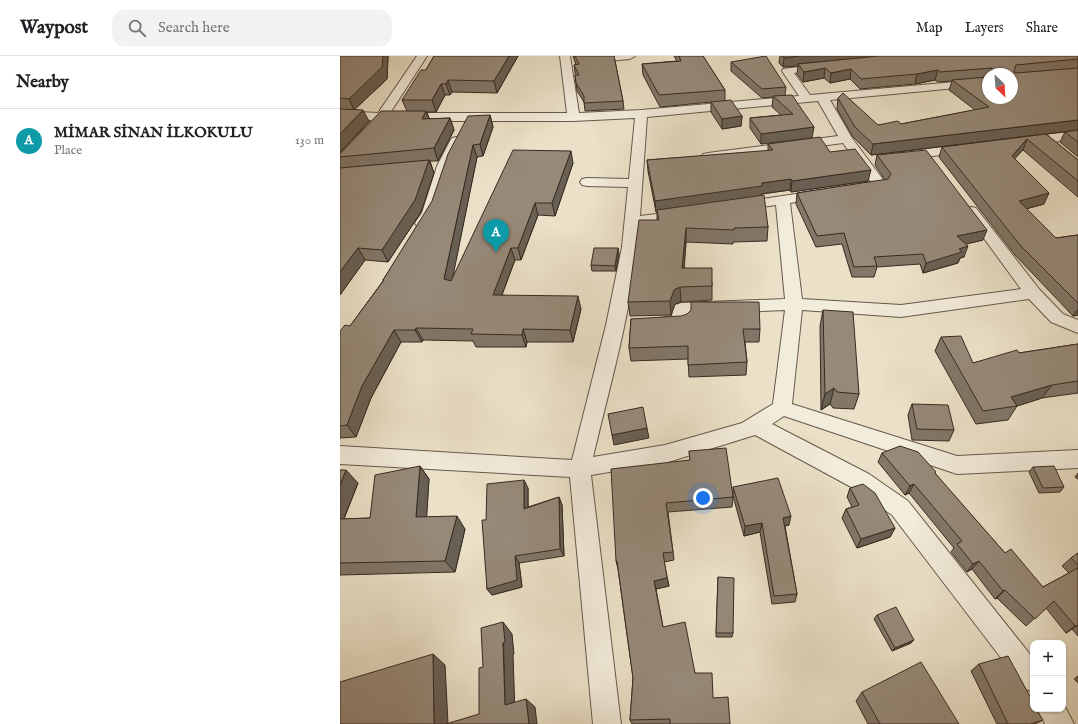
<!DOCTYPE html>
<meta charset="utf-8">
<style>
:root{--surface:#fff;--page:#f2f2f2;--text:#202124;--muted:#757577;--line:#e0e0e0;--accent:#d93025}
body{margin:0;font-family:"IM FELL English",serif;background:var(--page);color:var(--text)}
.controls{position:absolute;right:12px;bottom:12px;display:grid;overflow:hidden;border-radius:8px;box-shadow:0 1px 3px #0004}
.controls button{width:36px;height:36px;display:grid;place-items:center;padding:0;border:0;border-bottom:1px solid var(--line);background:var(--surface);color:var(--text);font:20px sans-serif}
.compass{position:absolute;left:642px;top:12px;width:36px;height:36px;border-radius:50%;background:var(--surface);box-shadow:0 1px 3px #0004;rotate:155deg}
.you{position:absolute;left:363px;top:442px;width:14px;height:14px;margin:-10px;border:3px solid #fff;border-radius:50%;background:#1a73e8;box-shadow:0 0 0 6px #1a73e833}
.badge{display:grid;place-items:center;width:26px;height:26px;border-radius:50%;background:var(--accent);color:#fff;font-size:13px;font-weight:700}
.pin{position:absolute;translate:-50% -33px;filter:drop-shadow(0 1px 2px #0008)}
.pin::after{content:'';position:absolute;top:21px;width:14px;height:12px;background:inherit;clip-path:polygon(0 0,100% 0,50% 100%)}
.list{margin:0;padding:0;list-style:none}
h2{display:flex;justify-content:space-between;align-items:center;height:52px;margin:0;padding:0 16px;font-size:17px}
h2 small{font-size:13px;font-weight:400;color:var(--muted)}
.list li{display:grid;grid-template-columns:26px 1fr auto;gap:12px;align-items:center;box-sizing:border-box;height:64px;padding:0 16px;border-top:1px solid var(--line)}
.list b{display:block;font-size:15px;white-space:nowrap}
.list p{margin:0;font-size:13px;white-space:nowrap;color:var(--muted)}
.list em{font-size:13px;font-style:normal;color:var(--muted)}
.icon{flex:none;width:22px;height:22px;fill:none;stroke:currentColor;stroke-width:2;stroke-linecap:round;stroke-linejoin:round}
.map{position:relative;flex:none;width:738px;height:668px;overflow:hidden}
header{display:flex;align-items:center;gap:24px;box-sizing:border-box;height:56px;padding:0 20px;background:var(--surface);border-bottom:1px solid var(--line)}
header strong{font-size:19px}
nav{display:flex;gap:22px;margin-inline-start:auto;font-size:14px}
.search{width:280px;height:36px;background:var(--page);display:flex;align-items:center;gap:10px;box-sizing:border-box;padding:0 14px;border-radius:12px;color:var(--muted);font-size:15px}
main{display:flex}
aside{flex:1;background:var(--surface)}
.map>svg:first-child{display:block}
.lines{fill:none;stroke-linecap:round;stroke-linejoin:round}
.minor-casing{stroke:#66584c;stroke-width:2}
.minor{fill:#f2ecdb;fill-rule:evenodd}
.wall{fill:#817667;stroke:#392a22;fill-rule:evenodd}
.shaded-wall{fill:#696054;stroke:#392a22}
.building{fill:#968978;stroke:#392a22}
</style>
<header>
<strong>Waypost</strong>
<div class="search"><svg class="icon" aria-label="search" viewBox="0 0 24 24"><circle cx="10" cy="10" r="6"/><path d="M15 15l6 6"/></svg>Search here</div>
<nav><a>Map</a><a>Layers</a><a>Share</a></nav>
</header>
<main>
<aside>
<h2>Nearby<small></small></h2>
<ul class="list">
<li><span class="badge" style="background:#0f9aa8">A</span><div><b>MİMAR SİNAN İLKOKULU</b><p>Place</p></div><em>130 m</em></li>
</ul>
</aside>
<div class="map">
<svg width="738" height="668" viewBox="0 0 738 668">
<rect width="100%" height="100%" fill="#ebe1c8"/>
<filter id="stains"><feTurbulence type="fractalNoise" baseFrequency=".005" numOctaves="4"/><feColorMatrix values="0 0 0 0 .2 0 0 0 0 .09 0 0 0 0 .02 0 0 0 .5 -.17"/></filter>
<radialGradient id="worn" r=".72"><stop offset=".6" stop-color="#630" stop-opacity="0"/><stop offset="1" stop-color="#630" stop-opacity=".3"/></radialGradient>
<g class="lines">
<g class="minor-casing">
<path id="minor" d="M77,0h10l-37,57h177l-7,-57h10l9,57 62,-3 158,-14 -17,-25 1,-2 40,-5 4,1 1,2 -1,2 -33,4 16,22 178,-16v6l-158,15 22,38 35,47 -2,3 -26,4 -5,-1 -2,-3 2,-3 17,-3 -28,-39 -135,18 -5,-1 -2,-3 2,-3 5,-1 130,-17 -20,-35 -171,16 -7,99 42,-5 5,1 2,3 -2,3 -5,1 -43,6c-5,78 -28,156 -46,232l72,-12 77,-22 31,-19 12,-94 -95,4v8l-3,4c-10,3 -23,4 -33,1l-3,-4 3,-4 18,-3 1,-7 2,-4 6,-2 104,-4 -9,-94 -36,5 -5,-1 -2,-3 2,-3 88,-13 5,1 2,3 -2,3 -38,6 12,96 99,6 120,-16 -57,-78 2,-3 5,-1 5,1 63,81 24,25 15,6v13l-27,-11 -22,-23 -128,18 -99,-7 -10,94 165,52 121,-6v18l-121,6 -173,-58 -12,8 97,50 39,27 125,157v34l-9,-4 -132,-173 -39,-27 -98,-53 -90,28 -74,12 30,249h-28l-23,-247 -230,-13v-18l232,14 34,-135 16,-78 6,-60 -41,-1 -5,-1 -2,-3 2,-3 5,-1 42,1 6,-61 -62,3h-188l-40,44 -5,1v-12l32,-34 -32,-1v-8l38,2z
M252,0h43l-5,3 -33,3 -4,-1z
M738,75v8l-52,6 -4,-1 -2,-3 2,-3 4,-1z
M116,81l4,1 2,3 -11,25 -15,47 -9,13 -5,1 -5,-1 -2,-3 7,-10 15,-47 13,-25 2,-3z
M625,88l5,1 1,3 -1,3 -67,9 -5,-1 -2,-3 2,-3 5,-1z
M723,647l11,21h-29l-8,-15h26z"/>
</g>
<use href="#minor" class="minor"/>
</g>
<path class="wall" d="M0,0h48l-1,23 -32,30 14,12 -29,31z
M94,0h84l-21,37 -45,-1 -2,3h-5l-9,17h-9l2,7 21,-1 4,12 -16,31h-8l4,12 -13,39 -33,50 -23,-2 -25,35v-141l67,-43 -5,-11 24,-30z
M233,0h41l9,45 1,8 -39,2 -1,-9 -7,-11 -2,-16h1l-1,-2 -1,-8h2z
M334,0h29l22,34v11l17,15 -1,10 -19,3 -11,-17v-10l-51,5 -17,-32 -1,-11 35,-3z
M440,0h298v74l-207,25 -18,-18 -16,-28 1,-11 40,27 23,-1 74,-14 -26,-20 3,-9 -14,1 -3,-2 -20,4 -55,5 -10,-10 -20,4 -6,-5 -21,4 -6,-8 1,-8 -15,1 -4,-4zM648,18h24l-24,24z
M391,6l55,25 -1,8 29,32 -53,17 -11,-16v-10l31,-3 -9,-8 1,-10 -11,1 -31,-27z
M150,59l3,12 -10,29 -6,1 -25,121 121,-115 -18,53 -17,-1 -17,45h-6l-13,35 79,14 -8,33h-46l-1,5h-50l-3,-6 -50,-1 -1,2h-21l-30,56 -15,39 -16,1v-107l10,-5 33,-45v-1z
M738,74v27l-18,-15 5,-10z
M706,78l32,26v37l-55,-47 -9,9 30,45 -18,5 30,29 22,-3v80l-5,1 -58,-61 -76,-98 3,-10z
M428,88l62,8 38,29 -77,11 -1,-2 -29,4 7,33 -1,14 -34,1v2l-47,-2 -2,26 28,14v18l-31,2 -6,2 -4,11 -41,1 -2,-14 29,-82v-8h-1l-8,-41 -1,-11 121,-9z
M537,99l106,85 -17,4 -2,13 -4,1 -2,5 -35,10 -3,-9 -43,3 -3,10h-22l-10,-33 -26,3 -20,-43 1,-11 88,-13 -10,-15z
M279,198l-3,17h-24l-1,-6z
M483,254l36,84 -5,15 -21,-1 -3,-4 -9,6 -1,-84z
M291,263l129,10 -1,13h-14l2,20 -1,13 -57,2 -1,-18 -57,2 -2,-13z
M601,281l32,26 46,-10 59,-9v49l-36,5 -25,8 -9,14 -32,4 -41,-73z
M572,348l42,26 -5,11 -37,-1 -4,-25z
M349,395l44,46 -1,10 -64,5 6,48 -10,2 5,24 -13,3 7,38 50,71 17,26h-98l-2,-4 3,-42 -15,-109 -2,-8 74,-101z
M542,397l53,21 70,79 38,34 26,-14 -7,-7 9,-8 7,-5v83l-6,-7 -6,4 -20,-25 -20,18 -29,-28 -2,1 -23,-30 -5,3 -16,-20 3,-4 -45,-55 -4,2 -27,-33z
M80,410l9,13 -3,38 39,12 -10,43 -115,3v-105l18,13 -14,36 26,-1z
M693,411l31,20 -4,5 -21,1 -10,-21z
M738,417v6l-3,-2z
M393,431l56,38 -4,1 12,68 -2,8 -23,2 -12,-72 -16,4 -11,-40z
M188,432v19l31,-10 3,8 2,51 -45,7 3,24 -30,8 -5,-6 -1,-69z
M510,432l45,40 -5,9 -33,11 -15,-30 4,-9 6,-2 -5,-10z
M378,521l15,56 -1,4h-16z
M537,559l34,28 -19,8 -18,-32z
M639,608l64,56 -8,4h-38l-26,-53z
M738,620v7l-4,-4z
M522,636l97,32h-91l-12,-23z"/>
<path class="shaded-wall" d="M43,0h5l-1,23 -33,31 -5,-11z
M169,0h9l-21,37 -3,-12z
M459,0h86l-87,8v2l-15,1 1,-9z
M485,12l-1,10 -21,4 1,-10z
M511,13l-1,10 -20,4 1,-10z
M598,14l-3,10 -20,4 2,-10z
M108,24l4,12 -2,3 -4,-11z
M101,28l4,11 -9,17 -4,-12z
M23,54l6,11 -29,31v-18z
M86,55l5,11 -9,-3z
M150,59l3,12 -10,29 -3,-12z
M402,60l-1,10 -19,3v-10z
M110,62l4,12 -16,31 -4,-13z
M738,64v10l-207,25 2,-11z
M474,71l-2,11 -51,6v-10z
M687,83l-4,11 -16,17 5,-11z
M133,89l4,12 -27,134 -6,-12z
M231,95l2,12 -18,53 -3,-13z
M89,104l5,13 -13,39 -33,50 -6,-12z
M531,114l-3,11 -77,11 1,-11z
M451,123l-1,11 -29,4v3l-105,15 -1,-11 107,-18z
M709,137l-5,11 -30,8 5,-11z
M195,147l3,12 -17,45 -3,-12z
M346,172v14l-3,40 -1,-14z
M647,174l-4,10 -29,7 3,-11z
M628,190l-4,11 -4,1 -2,5 -35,10 3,-10 33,-14z
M18,192l7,12 -25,35v-23z
M171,192l4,12 -18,47 -4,-12z
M278,192l1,6 -3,17 -1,-5z
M340,231l1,15 -6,2 -4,11 -1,-14 4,-11z
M238,240l3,13 -8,33 -3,-12z
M738,253v6l-5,1z
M76,272l7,12 -1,2 -7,-12z
M183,273l4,13 -1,5 -4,-12z
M54,274l7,12 -30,56 -15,39 -9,-12 15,-39z
M712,329l-10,13 -25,8 -6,-9z
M494,332l-4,16 -9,6 4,-16z
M307,372l2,10 -35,7 -2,-10z
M80,410l9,13 -3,50 -10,-12z
M6,414l12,13 -18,45v-43z
M184,424l4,8v28l-4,-7z
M574,428l-5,9 -4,2 5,-9z
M219,441l3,8 2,51 -4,-7z
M117,460l8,13 -10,43 -10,-11z
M451,460l-2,9 -8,2 2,-9z
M422,467l-2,9 -16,4 1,-10z
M555,472l-5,9 -33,11 4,-9z
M175,500l4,7 3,24 -30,8 -5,-6z
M639,505l-7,8 -5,3 6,-8z
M327,522l2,8 -13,3 -2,-8z
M665,534l-8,8 -2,1 8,-8z
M163,566l9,12 2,20h-1l2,60 -10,-9z
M738,569l-12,8 9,-7z
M574,584l-3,3 -19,8 3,-3z
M93,598l12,11 3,59h-14z
M186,643l9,8 2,17h-8z"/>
<path class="building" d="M0,0h43l-1,11 -33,32 -9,-1z
M94,0h75l-15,25 -46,-1 -2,4h-5l-9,16h-30l19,-30h5z
M235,0h39l9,45 -39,2v-7l-8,-13 -1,-8h4l-5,-10 5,-1z
M339,0h24l22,34 -66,5 -17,-31 39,-3z
M426,0l20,31 -24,2 -31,-27z
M443,0h16l-15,2z
M539,0h199v3l-62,6 -2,7 2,1 62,-5v52l-205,24 -18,-17 -17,-29 5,-5 35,32 20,-4 3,3 88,-17 -37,-27 36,-3v21h24v-24h-19l-1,-6 -52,4 -2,-2 -21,4 -56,5 -10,-10 -20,4 -6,-5 -21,4 -6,-8z
M452,39l22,32 -53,7 -11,-16 43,-4 -20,-18z
M391,44l11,16 -20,3 -11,-17z
M0,53l23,1 -23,24z
M41,55h45l-4,8 28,-1 -16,30 -94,9v-3z
M150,59l-10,29 -7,1 -29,134 7,2 62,-131 58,1 -19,52h-17l-17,45h-7l-18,47 85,1 -8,34 -47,-1 -1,6 -51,-1 2,-5 -57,-1 -1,2h-21l-32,56 -15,39 -7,1v-95l5,-6 5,1 34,-46h-1l49,-79 16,-47 20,-38z
M738,74v12l-13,-10z
M706,78l32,26v21l-51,-42 -15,17 37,37 -30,8 37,37 22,-3v68l-58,-58 -78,-98z
M480,81l10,15 25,-3 16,21 -79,11 -1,-2 -29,4v3l-107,15 -8,-41 126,-10 -5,-6z
M586,94l61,80 -30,6 11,10 -9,3 3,3 -36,11 -3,-9 -49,3 3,9 -23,1 -10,-34 -27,3 -20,-43 91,-14 3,-5 -14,-19z
M89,104l-14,40 -33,50 -24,-2 -18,24v-104z
M424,139l4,32 -34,1v2l-48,-2 -4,40h30v18l-32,1 -6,3 -4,11 -42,1 11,-82h20l-2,-10z
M254,192h24l-3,18 -24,-1z
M351,246h68l1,27h-17l4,33 -59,3v-19l-59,2 2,-29 50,-3 6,-2 4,-4z
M483,254l30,2 6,82 -22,-2 -3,-4 -9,6z
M621,280l12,27 44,-13 2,3 59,-9v37l-26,4 -41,12 6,9 -34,5 -42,-74z
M572,348l36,1 6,25 -37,-1z
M303,351l4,21 -35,7 -4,-21z
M560,390l18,6 18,20 -1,1 70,80 6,-4 32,38 35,-19v57l-3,1 -21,-25 -19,18 -30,-29 -2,1 -24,-30 -6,3 -16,-20 5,-3 -48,-57 -4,2 -28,-33z
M386,392l7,49 -67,6 7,49 -10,1 4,25 -13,3 9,46 22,-5 10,51h17l1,25 15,-1 2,27h-60v-5l-40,1 3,-42 -16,-117h-1l-5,-92 79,-9 -1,-9z
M80,410l-4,51 41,-1 -12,45 -105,2v-44l30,-1 5,-43z
M714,410l10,21 -21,1 -10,-21z
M0,414h6l-6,15z
M438,422l13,38 -8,2 14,76 -23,2 -12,-73 -17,3 -12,-39z
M184,424v29l35,-12 1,52 -45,7 2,24 -30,9 -5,-69h4l1,-36z
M523,428l12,9 20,35 -34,11 -15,-30 13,-4 -9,-17z
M738,497v12l-7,-7z
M378,521l16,1 -1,55h-17z
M556,551l18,33 -19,8 -18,-33z
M163,566l2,20 -2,1 2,62 21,-6 3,25h-83l33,-10v-46l4,-1 -2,-39z
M93,598l1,70h-94v-42z
M668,600l25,46v7h3l7,11 -12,4h-23l-29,-60z
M581,606l38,62h-79l-18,-32z"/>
<rect width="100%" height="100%" filter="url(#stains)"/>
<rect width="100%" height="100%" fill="url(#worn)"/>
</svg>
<div class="controls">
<button>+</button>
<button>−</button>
</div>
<svg class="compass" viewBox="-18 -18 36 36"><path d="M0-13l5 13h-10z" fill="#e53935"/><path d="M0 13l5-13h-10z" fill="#757577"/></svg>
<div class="you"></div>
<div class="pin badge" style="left:156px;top:196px;background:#0f9aa8">A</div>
</div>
</main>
